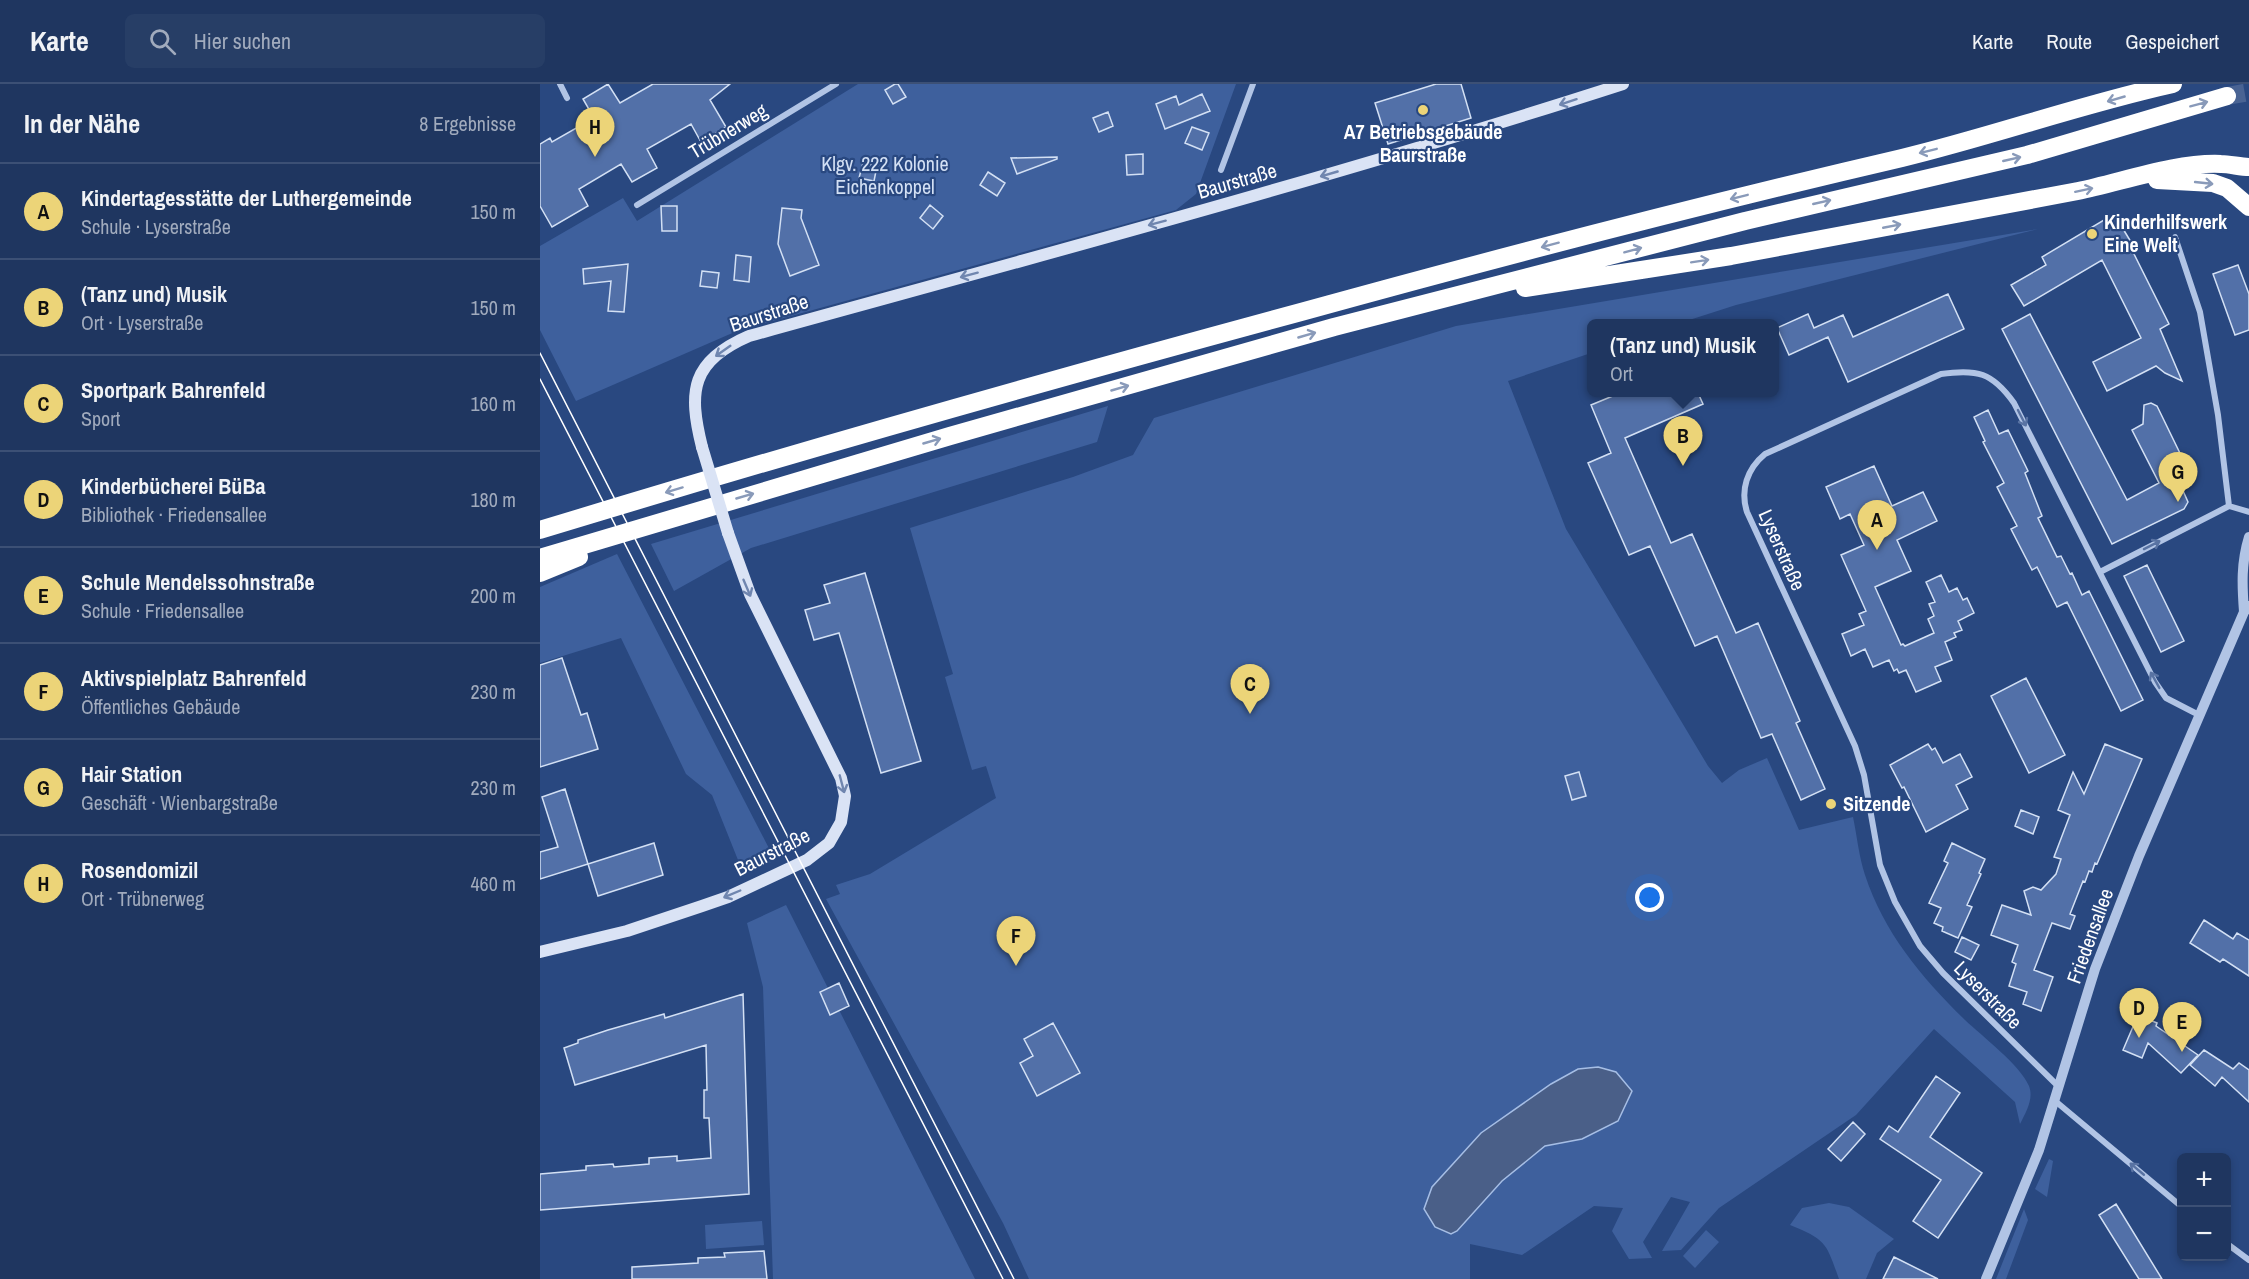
<!DOCTYPE html>
<html lang="de">
<meta charset="utf-8">
<style>
:root{--surface:#1f3660;--page:#273e66;--text:#f1f3f6;--muted:#a1abbd;--line:#3c5075;--accent:#ecd478}
body{margin:0;font-family:"Archivo Narrow",sans-serif;background:var(--page);color:var(--text)}
.controls{position:absolute;right:18px;bottom:18px;display:grid;overflow:hidden;border-radius:9px;box-shadow:0 3px 9px #0003}
.controls button{width:54px;height:54px;display:grid;place-items:center;padding:0;border:0;border-bottom:2px solid var(--line);background:var(--surface);color:var(--text);font:30px sans-serif}
.you{position:absolute;left:1110px;top:814px;width:21px;height:21px;margin:-15px;border:4px solid #fff;border-radius:50%;background:#1a73e8;box-shadow:0 0 0 9px #1a73e833}
.badge{display:grid;place-items:center;width:39px;height:39px;border-radius:50%;background:var(--accent);color:#111;font-size:20px;font-weight:700}
.pin{position:absolute;translate:-50% -50px;filter:drop-shadow(0 2px 3px #0008)}
.pin::after{content:'';position:absolute;top:32px;width:21px;height:18px;background:inherit;clip-path:polygon(0 0,100% 0,50% 100%)}
.popup{position:absolute;left:1047px;top:235px;width:192px;height:78px;box-sizing:border-box;display:grid;place-content:center;border-radius:9px;background:var(--surface);filter:drop-shadow(0 2px 4px #0005);font-size:20px;white-space:nowrap;color:var(--muted)}
.popup b{font-size:22px;color:var(--text)}
.popup::after{content:'';position:absolute;left:50%;top:100%;margin-left:-12px;border:12px solid transparent;border-top-color:var(--surface)}
.list{margin:0;padding:0;list-style:none}
h2{display:flex;justify-content:space-between;align-items:center;height:78px;margin:0;padding:0 24px;font-size:26px}
h2 small{font-size:20px;font-weight:400;color:var(--muted)}
.list li{display:grid;grid-template-columns:39px 1fr auto;gap:18px;align-items:center;box-sizing:border-box;height:96px;padding:0 24px;border-top:2px solid var(--line)}
.list b{display:block;font-size:22px;white-space:nowrap}
.list p{margin:0;font-size:20px;white-space:nowrap;color:var(--muted)}
.list em{font-size:20px;font-style:normal;color:var(--muted)}
.icon{flex:none;width:33px;height:33px;fill:none;stroke:currentColor;stroke-width:2;stroke-linecap:round;stroke-linejoin:round}
.map{position:relative;flex:none;width:1709px;height:1195px;overflow:hidden}
header{display:flex;align-items:center;gap:36px;box-sizing:border-box;height:84px;padding:0 30px;background:var(--surface);border-bottom:2px solid var(--line)}
header strong{font-size:28px}
nav{display:flex;gap:33px;margin-inline-start:auto;font-size:21px}
.search{width:420px;height:54px;background:var(--page);display:flex;align-items:center;gap:15px;box-sizing:border-box;padding:0 21px;border-radius:9px;color:var(--muted);font-size:22px}
main{display:flex}
aside{flex:1;background:var(--surface)}
.map>svg:first-child{display:block}
.green{fill:#3e609d}
.water{fill:#4a5f88;stroke:#a6bee5;stroke-width:1.5}
.building{fill:#5270a8;stroke:#d3e0f4;stroke-width:1.5}
.lines{fill:none;stroke-linecap:round;stroke-linejoin:round}
.motorway-tunnel{stroke:#496393;stroke-width:18;stroke-dasharray:18 9;stroke-linecap:butt}
.minor{stroke:#b1c4e5;stroke-width:6}
.tertiary{stroke:#b1c4e5;stroke-width:10}
.secondary{stroke:#dae3f5;stroke-width:12}
.motorway{stroke:#fff;stroke-width:18}
.tram{stroke:#fff;stroke-width:1.5}
.secondary-bridge{stroke:#dae3f5;stroke-width:12}
.oneway{stroke:#899ab9}
.oneway2{stroke:#7086af}
.oneway3{stroke:#5973a3}
.poi-dot{fill:#ecd478;stroke:#294880;stroke-width:2}
.labels{text-anchor:middle;stroke-width:4.5;stroke-linejoin:round;paint-order:stroke}
.street-label{font-size:20px;fill:#fff;stroke:#294880}
.poi-label{font-size:20px;font-weight:bold;fill:#fff;stroke:#294880;text-anchor:start}
.park-label{font-size:20px;fill:#d3e0f4;stroke:#294880}
</style>
<header>
<strong>Karte</strong>
<div class="search"><svg class="icon" aria-label="search" viewBox="0 0 24 24"><circle cx="10" cy="10" r="6"/><path d="M15 15l6 6"/></svg>Hier suchen</div>
<nav><a>Karte</a><a>Route</a><a>Gespeichert</a></nav>
</header>
<main>
<aside>
<h2>In der Nähe<small>8 Ergebnisse</small></h2>
<ul class="list">
<li><span class="badge">A</span><div><b>Kindertagesstätte der Luthergemeinde</b><p>Schule · Lyserstraße</p></div><em>150 m</em></li>
<li><span class="badge">B</span><div><b>(Tanz und) Musik</b><p>Ort · Lyserstraße</p></div><em>150 m</em></li>
<li><span class="badge">C</span><div><b>Sportpark Bahrenfeld</b><p>Sport</p></div><em>160 m</em></li>
<li><span class="badge">D</span><div><b>Kinderbücherei BüBa</b><p>Bibliothek · Friedensallee</p></div><em>180 m</em></li>
<li><span class="badge">E</span><div><b>Schule Mendelssohnstraße</b><p>Schule · Friedensallee</p></div><em>200 m</em></li>
<li><span class="badge">F</span><div><b>Aktivspielplatz Bahrenfeld</b><p>Öffentliches Gebäude</p></div><em>230 m</em></li>
<li><span class="badge">G</span><div><b>Hair Station</b><p>Geschäft · Wienbargstraße</p></div><em>230 m</em></li>
<li><span class="badge">H</span><div><b>Rosendomizil</b><p>Ort · Trübnerweg</p></div><em>460 m</em></li>
</ul>
</aside>
<div class="map">
<svg width="1709" height="1195" viewBox="0 0 1709 1195">
<rect width="100%" height="100%" fill="#294880"/>
<path class="green" d="M318,0h378l-40,110 -20,16 -439,121 -161,70 -36,-71v-84l83,-48 14,23z
M1498,145l-302,76 -56,18 -88,1 -1,29 -83,28 58,148 142,237 14,17 17,-13 28,-12 32,72 54,-13c4,19 6,40 12,58 19,58 57,103 100,145 17,16 55,45 64,66 5,13 -3,26 -9,38l-5,-22 -81,-73 -78,86 -137,93 -38,42 -19,1 28,-49 -19,-5 -28,45 9,16 -23,1 -17,-28 11,-23 -29,-2 -72,49 -52,-11v35h-441l-26,-56 -177,-324 14,-5 -4,-9 34,-11 126,-76 -10,-32 -14,4 -27,-93 8,-3 -43,-146 163,-51 60,-22 21,-37 302,-92z
M568,322l-11,36 -346,106 -77,43 -23,-47z
M77,470l158,306 -31,15 -32,-80 -26,-21 -65,-136 -81,25v-76z
M246,821l189,374h-202l-10,-292 -16,-64z
M1509,1075l4,2 -6,36 -12,-8z
M1289,1119l20,4 45,32 -17,14 -11,26h-27c-13,-36 -12,-39 -49,-54l12,-17z
M1484,1125l4,11 -22,59h-10z
M222,1137l2,24 -58,4 -1,-24z
M1166,1146l13,12 -24,26 -12,-12z"/>
<path class="water" d="M1058,983l18,5 16,19 -14,30 -36,18 -37,7 -43,35 -45,50 -6,3 -16,-7 -11,-18 8,-22 49,-54 70,-49 27,-15z"/>
<path class="building" d="M68,0l12,19 33,-19h77l-20,16 16,27 -25,15 -10,-18 -44,25 10,19 -25,14 -11,-18 -42,25 9,17 -36,21 -12,-21v-62l10,-6 2,4 42,-24 -11,-19z
M355,0h3l8,13 -13,7 -8,-14z
M896,0h25l10,34 -83,26 -13,-41z
M662,10l8,17 -45,18 -9,-25 20,-8 3,9z
M568,28l5,14 -14,6 -6,-14z
M652,43l17,6 -7,17 -17,-7z
M603,70v20l-16,1 -1,-20z
M517,73v2l-40,15 -6,-16z
M323,79l14,3 -3,15 -15,-3z
M448,88l17,11 -8,13 -17,-11z
M390,121l13,11 -10,13 -13,-11z
M121,122h16v25h-15z
M242,124l20,2 -1,8 18,47 -29,11 -12,-32z
M1574,130l17,28 -2,2 40,80 -9,5 22,52 -17,-8 -9,-7 -49,25 -14,-29 48,-24 -39,-78 -78,46 -13,-21 35,-20 -4,-8z
M196,171l15,2 -2,25 -15,-2z
M88,180l-4,48 -16,-1 3,-30 -27,3 -1,-15z
M1698,181l11,29v36l-14,5 -22,-61z
M162,187l17,2 -2,15 -17,-2z
M1408,210l16,35 -116,53 -20,-45 -39,18 -12,-27 31,-14 6,14 29,-13 10,22z
M1490,230l97,186 32,-17 -27,-53 11,-6 1,-19 7,-2 6,3 35,72 -12,6 8,18 -4,7 -72,35 -110,-215z
M1080,309h78l5,11 -78,34 46,105 21,-9 44,99 22,-10 42,98 -4,2 29,66 -24,11 -29,-66 -11,4 -44,-102 -22,10 -45,-100 -21,9 -41,-92 23,-10 -20,-48z
M1448,326l11,24 9,-4 20,41 -3,2 17,43 -4,2 19,39 4,-1 9,18 2,-1 10,22 7,-4 54,109 -22,11 -54,-109 -10,5 -20,-40 -5,3 -21,-41 6,-3 -20,-39 7,-4 -21,-41 2,-1 -11,-24z
M1334,382l18,40 31,-14 14,29 -40,19 14,31 -36,16 26,58 2,-1 2,2 29,-13 -6,-14 6,-3 -5,-12 6,-2 -9,-20 15,-7 8,17 8,-4 6,12 4,-2 7,15 -16,8 4,9 -8,3 2,4 -11,5 7,18 -17,7 6,14 -25,11 -10,-22 -7,3 -2,-4 -3,2 -5,-11 -16,7 -8,-18 -14,7 -9,-22 22,-9 -5,-11 7,-3 -25,-56 23,-10 -14,-31 -10,5 -14,-32z
M1607,481l37,76 -23,11 -37,-76z
M325,489l56,188 -40,12 -42,-140 -25,7 -9,-30 25,-7 -6,-18z
M22,574l19,57 6,-2 11,36 -58,18v-102z
M1486,594l39,77 -36,18 -38,-77z
M1388,660l4,6 3,-2 8,15 17,-9 12,23 -16,8 12,24 -42,23 -22,-45 -2,1 -12,-23z
M1565,660l37,15 -45,105 -2,-1 -3,9 -3,-1 -4,11 -2,-1 -13,33 5,2 -5,13 -18,-6 -18,47 19,7 -12,34 -18,-7 4,-12 -18,-6 7,-22 -4,-2 6,-17 -27,-10 11,-30 29,10 -7,-24 9,-4 8,3 15,-16 5,-15 -7,-2 16,-42 -12,-5 15,-38 11,22z
M1039,688l7,24 -14,4 -7,-24z
M25,705l23,75 -48,15v-27l18,-5 -16,-50z
M1481,726l18,7 -6,17 -18,-8z
M114,759l9,32 -65,21 -10,-32z
M1412,759l33,16 -6,14 2,1 -14,31 5,2 -14,31 -16,-7 1,-4 -9,-4 7,-15 -12,-5 19,-40 -4,-2z
M1664,836l29,19 4,-6 12,7v36l-26,-17 -3,3 -30,-19z
M1422,853l17,8 -8,15 -16,-8z
M299,899l10,23 -19,9 -10,-23z
M203,910l6,200 -209,16v-36l46,-4v-4l27,-2 1,3 35,-3v-6l28,-2v5l34,-3 -2,-40h-5v-28h3l-1,-45 -131,40 -11,-37 14,-5v-3l30,-10 56,-16 1,4z
M1598,931l19,8 -1,3 42,29 -17,18 -33,-30 -6,15 -19,-8z
M513,939l27,50 -43,23 -17,-33 13,-7 -9,-17z
M1664,966l29,19 6,-6 10,7v32l-27,-25 -7,9 -25,-21z
M1396,992l24,17 -30,44 52,36 -44,65 -25,-17 28,-41 -61,-41 9,-13 9,6z
M1313,1038l12,12 -24,27 -13,-12z
M1576,1120l46,75h-23l-40,-64z
M224,1167l3,28h-135v-12l66,-4v-5l27,-1 -1,-4z
M1354,1173l44,22h-55z"/>
<g class="lines">
<path class="motorway-tunnel" d="M1687,12l22,-4"/>
<path class="minor" d="M20,0l7,14
M681,86l32,-86
M97,121l199,-121
M1635,153l25,75 18,103 11,91
M1560,488l129,-66 20,6
M1519,1003l-116,-114 -23,-27 -25,-44 -15,-37 -16,-90 -9,-29 -108,-234c-7,-22 0,-43 18,-58l176,-80c36,-5 51,-2 73,29l141,279 11,16 33,17
M1514,1016l128,107
M1686,1159l23,17"/>
<path class="tertiary" d="M1704,528c-2,-27 -3,-49 5,-75
M1446,1195l53,-129 56,-181 44,-113 105,-244 5,-6"/>
<path class="secondary" d="M162,363c-14,-56 -11,-86 47,-111 293,-81 586,-159 874,-252
M0,868l87,-21 75,-25 26,-9 79,-37 22,-17 12,-21 4,-26 -4,-18 -91,-184 -22,-61"/>
<path class="motorway" d="M1617,96l56,3 14,5 22,19
M985,204l206,-32 347,-65c44,-9 98,-29 143,-27 9,0 19,3 28,3
M0,446c252,-77 506,-149 761,-218 199,-55 399,-107 601,-154 91,-22 180,-54 271,-74
M0,474l410,-122 384,-109 411,-106 282,-66 200,-59
M0,489l39,-16"/>
<path class="tram" d="M0,269l474,926
M0,295l463,900"/>
<path class="secondary-bridge" d="M162,363l26,86"/>
</g>
<defs><path id="oneway-shaft" d="M-6 0H5M1.5-3L5.5 0L1.5 3" fill="none" stroke-width="1.6" stroke-linecap="round" stroke-linejoin="round" transform="scale(1.5)"/></defs>
<g class="oneway">
<use href="#oneway-shaft" transform="translate(1576 15) rotate(164)"/>
<use href="#oneway-shaft" transform="translate(1659 20) rotate(-15)"/>
<use href="#oneway-shaft" transform="translate(1388 67) rotate(166)"/>
<use href="#oneway-shaft" transform="translate(1472 75) rotate(-13)"/>
<use href="#oneway-shaft" transform="translate(1664 99) rotate(6)"/>
<use href="#oneway-shaft" transform="translate(1544 106) rotate(-12)"/>
<use href="#oneway-shaft" transform="translate(1199 113) rotate(166)"/>
<use href="#oneway-shaft" transform="translate(1282 118) rotate(-13)"/>
<use href="#oneway-shaft" transform="translate(1352 142) rotate(-11)"/>
<use href="#oneway-shaft" transform="translate(1010 161) rotate(165)"/>
<use href="#oneway-shaft" transform="translate(1093 166) rotate(-15)"/>
<use href="#oneway-shaft" transform="translate(1160 177) rotate(-9)"/>
<use href="#oneway-shaft" transform="translate(767 251) rotate(-16)"/>
<use href="#oneway-shaft" transform="translate(580 304) rotate(-16)"/>
<use href="#oneway-shaft" transform="translate(392 357) rotate(-16)"/>
<use href="#oneway-shaft" transform="translate(134 406) rotate(163)"/>
<use href="#oneway-shaft" transform="translate(205 412) rotate(-16)"/>
</g>
<g class="oneway2">
<use href="#oneway-shaft" transform="translate(1028 18) rotate(162)"/>
<use href="#oneway-shaft" transform="translate(789 90) rotate(164)"/>
<use href="#oneway-shaft" transform="translate(617 139) rotate(165)"/>
<use href="#oneway-shaft" transform="translate(429 191) rotate(165)"/>
<use href="#oneway-shaft" transform="translate(183 267) rotate(145)"/>
<use href="#oneway-shaft" transform="translate(207 504) rotate(67)"/>
<use href="#oneway-shaft" transform="translate(302 700) rotate(75)"/>
<use href="#oneway-shaft" transform="translate(192 810) rotate(157)"/>
</g>
<g class="oneway3">
<use href="#oneway-shaft" transform="translate(1482 334) rotate(63)"/>
<use href="#oneway-shaft" transform="translate(1612 461) rotate(-27)"/>
<use href="#oneway-shaft" transform="translate(1615 596) rotate(-119)"/>
<use href="#oneway-shaft" transform="translate(1597 1085) rotate(-140)"/>
</g>
<g class="poi-dot">
<circle cx="883" cy="26" r="6"/>
<circle cx="1552" cy="150" r="6"/>
<circle cx="1291" cy="720" r="6"/>
</g>
<g class="labels">
<g class="street-label">
<text transform="translate(188 47) rotate(-31)" y="7">Trübnerweg</text>
<text transform="translate(697 97) rotate(-16)" y="7">Baurstraße</text>
<text transform="translate(229 229) rotate(-18)" y="7">Baurstraße</text>
<text transform="translate(1242 466) rotate(66)" y="7">Lyserstraße</text>
<text transform="translate(232 768) rotate(-27)" y="7">Baurstraße</text>
<text transform="translate(1550 852) rotate(-70)" y="7">Friedensallee</text>
<text transform="translate(1448 911) rotate(45)" y="7">Lyserstraße</text>
</g>
<g class="poi-label">
<text x="883" y="55" text-anchor="middle">A7 Betriebsgebäude<tspan x="883" dy="23">Baurstraße</tspan></text>
<text x="1564" y="145">Kinderhilfswerk<tspan x="1564" dy="23">Eine Welt</tspan></text>
<text x="1303" y="727">Sitzende</text>
</g>
<g class="park-label">
<text x="345" y="87">Klgv. 222 Kolonie<tspan x="345" dy="23">Eichenkoppel</tspan></text>
</g>
</g>
</svg>
<div class="controls">
<button>+</button>
<button>−</button>
</div>
<div class="you"></div>
<div class="pin badge" style="left:1337px;top:466px">A</div>
<div class="pin badge" style="left:1143px;top:382px">B</div>
<div class="popup"><b>(Tanz und) Musik</b>Ort</div>
<div class="pin badge" style="left:710px;top:630px">C</div>
<div class="pin badge" style="left:1599px;top:954px">D</div>
<div class="pin badge" style="left:1642px;top:968px">E</div>
<div class="pin badge" style="left:476px;top:882px">F</div>
<div class="pin badge" style="left:1638px;top:418px">G</div>
<div class="pin badge" style="left:55px;top:73px">H</div>
</div>
</main>
